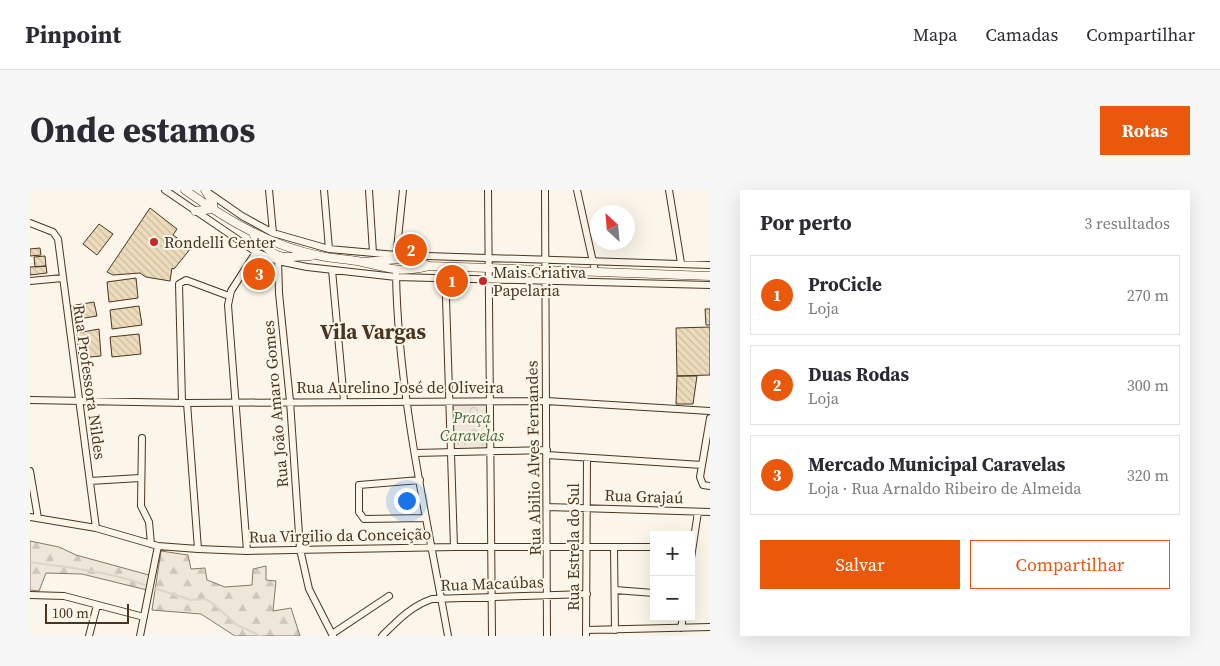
<!DOCTYPE html>
<html lang="pt">
<meta charset="utf-8">
<style>
:root{--surface:#fff;--page:#f7f7f7;--text:#2b2b33;--muted:#7c7c81;--line:#e1e1e2;--accent:#ea580c}
body{margin:0;font-family:"Source Serif 4",serif;background:var(--page);color:var(--text)}
.controls{position:absolute;right:15px;bottom:15px;display:grid;overflow:hidden;border-radius:0px;box-shadow:0 5px 20px #0002}
.controls button{width:45px;height:45px;display:grid;place-items:center;padding:0;border:0;border-bottom:1px solid var(--line);background:var(--surface);color:var(--text);font:25px sans-serif}
.compass{position:absolute;left:560px;top:15px;width:45px;height:45px;border-radius:50%;background:var(--surface);box-shadow:0 5px 20px #0002;rotate:334deg}
.scale{position:absolute;left:15px;bottom:12px;width:84px;box-sizing:border-box;padding-left:5px;border:2px solid #4a3520;border-top:0;font-size:14px;line-height:18px;white-space:nowrap;color:#4a3520;-webkit-text-stroke:4px #fbf6e9;paint-order:stroke}
.you{position:absolute;left:376px;top:310px;width:18px;height:18px;margin:-12px;border:4px solid #fff;border-radius:50%;background:#1a73e8;box-shadow:0 0 0 8px #1a73e833}
.badge{display:grid;place-items:center;width:32px;height:32px;border-radius:50%;background:var(--accent);color:#fff;font-size:16px;font-weight:700}
.pin{position:absolute;translate:-50% -50%;border:2px solid #fff;box-shadow:0 1px 5px #0006}
.list{margin:0;padding:0;list-style:none}
h2{display:flex;justify-content:space-between;align-items:center;height:65px;margin:0;padding:0 20px;font-size:21px}
h2 small{font-size:16px;font-weight:400;color:var(--muted)}
.list li{display:grid;grid-template-columns:32px 1fr auto;gap:15px;align-items:center;box-sizing:border-box;height:80px;margin:0 10px 10px;padding:0 10px;border:1px solid var(--line);border-radius:0px}
.list b{display:block;font-size:19px;white-space:nowrap}
.list p{margin:0;font-size:16px;white-space:nowrap;color:var(--muted)}
.list em{font-size:16px;font-style:normal;color:var(--muted)}
.actions{display:flex;gap:10px;padding:15px 20px}
.actions a{flex:1;padding:11px 0;border:1px solid var(--accent);border-radius:0px;text-align:center;font-size:18px;color:var(--accent)}
.actions .main{background:var(--accent);color:#fff}
.map{position:relative;flex:none;width:680px;height:446px;overflow:hidden;border-radius:0px}
header{display:flex;align-items:center;gap:30px;box-sizing:border-box;height:70px;padding:0 25px;background:var(--surface);border-bottom:1px solid var(--line)}
header strong{font-size:24px}
nav{display:flex;gap:28px;margin-inline-start:auto;font-size:18px}
.intro{display:flex;align-items:center;justify-content:space-between;box-sizing:border-box;height:120px;padding:0 30px}
h1{margin:0;font-size:35px}
.button{padding:12px 22px;border-radius:0px;background:var(--accent);color:#fff;font-size:18px;font-weight:700}
main{display:flex;gap:30px;padding:0 30px}
aside{flex:1;background:var(--surface);border-radius:0px;box-shadow:0 5px 20px #0002}
.map>svg:first-child{display:block}
.forest{fill:url(#forest-firs);stroke:#887966}
.park{fill:url(#park-crowns);stroke:#887966}
.lines{fill:none;stroke-linecap:round;stroke-linejoin:round}
.stream{stroke:#dcd4c6;stroke-width:2}
.building{fill:url(#building-back-hatch);stroke:#4a3520}
.minor-casing{stroke:#4a3520;stroke-width:8}
.major-casing{stroke:#4a3520;stroke-width:9}
.minor{stroke:#fbf6e9;stroke-width:6}
.major{stroke:#fbf6e9;stroke-width:8}
.poi-dot{fill:#c62828;stroke:#fbf6e9;stroke-width:2}
.labels{text-anchor:middle;stroke-width:4;stroke-linejoin:round;paint-order:stroke}
.poi-label{font-size:16px;fill:#4a3520;stroke:#fbf6e9;text-anchor:start}
.street-label{font-size:16px;fill:#4a3520;stroke:#fbf6e9}
.park-label{font-size:16px;font-style:italic;fill:#436837;stroke:#fbf6e9}
.district-label{font-size:21px;font-weight:bold;fill:#4a3520;stroke:#fbf6e9}
</style>
<header>
<strong>Pinpoint</strong>
<nav><a>Mapa</a><a>Camadas</a><a>Compartilhar</a></nav>
</header>
<div class="intro"><h1>Onde estamos</h1><a class="button">Rotas</a></div>
<main>
<div class="map">
<svg width="680" height="446" viewBox="0 0 680 446">
<defs>
<pattern id="forest-firs" width="22" height="20" patternUnits="userSpaceOnUse" patternTransform="scale(1.25)"><rect width="22" height="20" fill="#ede6d9"/><path d="M5 1l3.5 6h-7zM16 11l3.5 6h-7z" fill="#cdc6ba"/></pattern>
<pattern id="park-crowns" width="20" height="18" patternUnits="userSpaceOnUse" patternTransform="scale(1.25)"><rect width="20" height="18" fill="#ede6d9"/><path d="M2 6a3 3 0 1 1 6 0M12 15a3 3 0 1 1 6 0" fill="none" stroke="#cdc6ba"/></pattern>
<pattern id="building-back-hatch" width="6" height="6" patternUnits="userSpaceOnUse" patternTransform="scale(1.25)"><rect width="6" height="6" fill="#ecdcbc"/><path d="M-1 5l2 2M0 0l6 6M5-1l2 2" fill="none" stroke="#ccbda1"/></pattern>
</defs>
<rect width="100%" height="100%" fill="#fbf6e9"/>
<path class="forest" d="M0,351l29,6 17,8 73,20 -2,15 -65,-16 -36,-1 -7,18 -9,-1z
M131,361l27,4 3,14 14,-1 2,12 18,7 27,-2 1,-16 13,-3v14l10,1 -3,30 18,-3 9,28h-65l-34,-22 -49,-4z"/>
<path class="park" d="M423,214h37v44l-36,1z"/>
<g class="lines">
<path class="stream" d="M0,372c39,6 78,9 115,23
M124,398l37,12 14,-1 6,3 26,23 24,11"/>
</g>
<path class="building" d="M120,18l27,21 -4,6 18,13 -17,21 -2,-1 -2,13 -24,-4 -6,-4 -27,2 -6,-3z
M69,34l14,10 -16,21 -14,-11z
M10,58l1,7 -11,1v-7z
M15,66l1,10 -11,1 -1,-10z
M224,70l18,8 -9,20 -18,-8z
M16,76l1,7 -17,2v-8z
M106,88l2,20 -29,4 -2,-20z
M64,112l3,14 -25,4 -2,-14z
M109,116l3,19 -30,4 -2,-19z
M675,119h5v16h-4z
M680,137v48l-33,1 -1,-48z
M69,139l2,27 -22,2 -2,-25z
M109,144l2,20 -29,3 -2,-20z
M647,186h20l-4,28h-17z"/>
<g class="lines">
<g class="minor-casing">
<path id="minor" d="M135,0l91,62 22,9 29,6 89,10 314,8
M239,0l4,43
M294,0l5,59
M339,0l4,63
M458,0l4,446
M515,0l2,446
M547,0l18,81
M639,0l12,73
M176,1l36,25 31,17 56,16 67,6 314,10
M0,33l23,9 5,7 38,289
M248,68l1,35 11,108 10,148 9,40 24,47
M366,68l7,-68
M415,77l9,280
M302,80l12,131
M366,84c2,119 31,245 52,362
M0,91l33,-3
M0,210l157,3 359,-2 164,10
M152,212l-3,-118 7,-4 43,16
M157,213l11,146
M680,228l-10,59 3,8 7,1
M112,248l-1,68 8,16 2,22
M385,263l132,-3
M517,265l155,10
M0,281l8,47
M390,290l-61,5v27l5,7 61,-1
M60,291l50,-3
M517,317l163,5
M0,327l66,11 62,18 40,3 49,2 207,-4h200
M584,358l1,82
M217,361l-19,-246 3,-14 25,-39
M661,368l7,-46
M585,400l39,3
M0,405l34,1 80,21
M651,438l2,-11
M556,440l124,-3
M302,444l57,-38
M59,446l8,-31
M110,446l18,-90
M352,446c15,-15 29,-30 50,-37l155,-5
M556,446l1,-178"/>
</g>
<g class="major-casing">
<path id="major" d="M155,0c42,30 85,56 136,66 14,3 28,3 41,6 28,6 33,11 63,5
M165,21l18,-2v-6l-8,-13
M224,45c22,25 25,23 57,21
M333,72l36,-3 31,7 280,10"/>
</g>
<use href="#minor" class="minor"/>
<use href="#major" class="major"/>
</g>
<g class="poi-dot">
<circle cx="124" cy="52" r="5"/>
<circle cx="453" cy="91" r="5"/>
</g>
<g class="labels">
<g class="poi-label">
<text x="134" y="58">Rondelli Center</text>
<text x="463" y="88">Mais Criativa<tspan x="463" dy="18">Papelaria</tspan></text>
</g>
<g class="street-label">
<text transform="translate(60 192) rotate(82)" y="6">Rua Professora Nildes</text>
<text x="370" y="203">Rua Aurelino José de Oliveira</text>
<text transform="translate(245 214) rotate(-95)" y="6">Rua João Amaro Gomes</text>
<text transform="translate(503 268) rotate(-91)" y="6">Rua Abilio Alves Fernandes</text>
<text transform="translate(614 306) rotate(2)" y="6">Rua Grajaú</text>
<text transform="translate(310 345) rotate(-1)" y="6">Rua Virgilio da Conceição</text>
<text transform="translate(543 357) rotate(-90)" y="6">Rua Estrela do Sul</text>
<text transform="translate(462 393) rotate(-2)" y="6">Rua Macaúbas</text>
</g>
<g class="park-label">
<text x="442" y="233">Praça<tspan x="442" dy="18">Caravelas</tspan></text>
</g>
<g class="district-label">
<text x="343" y="149">Vila Vargas</text>
</g>
</g>
</svg>
<div class="controls">
<button>+</button>
<button>−</button>
</div>
<svg class="compass" viewBox="-18 -18 36 36"><path d="M0-13l5 13h-10z" fill="#e53935"/><path d="M0 13l5-13h-10z" fill="#7c7c81"/></svg>
<div class="scale">100 m</div>
<div class="you"></div>
<div class="pin badge" style="left:422px;top:91px">1</div>
<div class="pin badge" style="left:381px;top:60px">2</div>
<div class="pin badge" style="left:229px;top:84px">3</div>
</div>
<aside>
<h2>Por perto<small>3 resultados</small></h2>
<ul class="list">
<li><span class="badge">1</span><div><b>ProCicle</b><p>Loja</p></div><em>270 m</em></li>
<li><span class="badge">2</span><div><b>Duas Rodas</b><p>Loja</p></div><em>300 m</em></li>
<li><span class="badge">3</span><div><b>Mercado Municipal Caravelas</b><p>Loja · Rua Arnaldo Ribeiro de Almeida</p></div><em>320 m</em></li>
</ul>
<div class="actions"><a class="main">Salvar</a><a>Compartilhar</a></div>
</aside>
</main>
